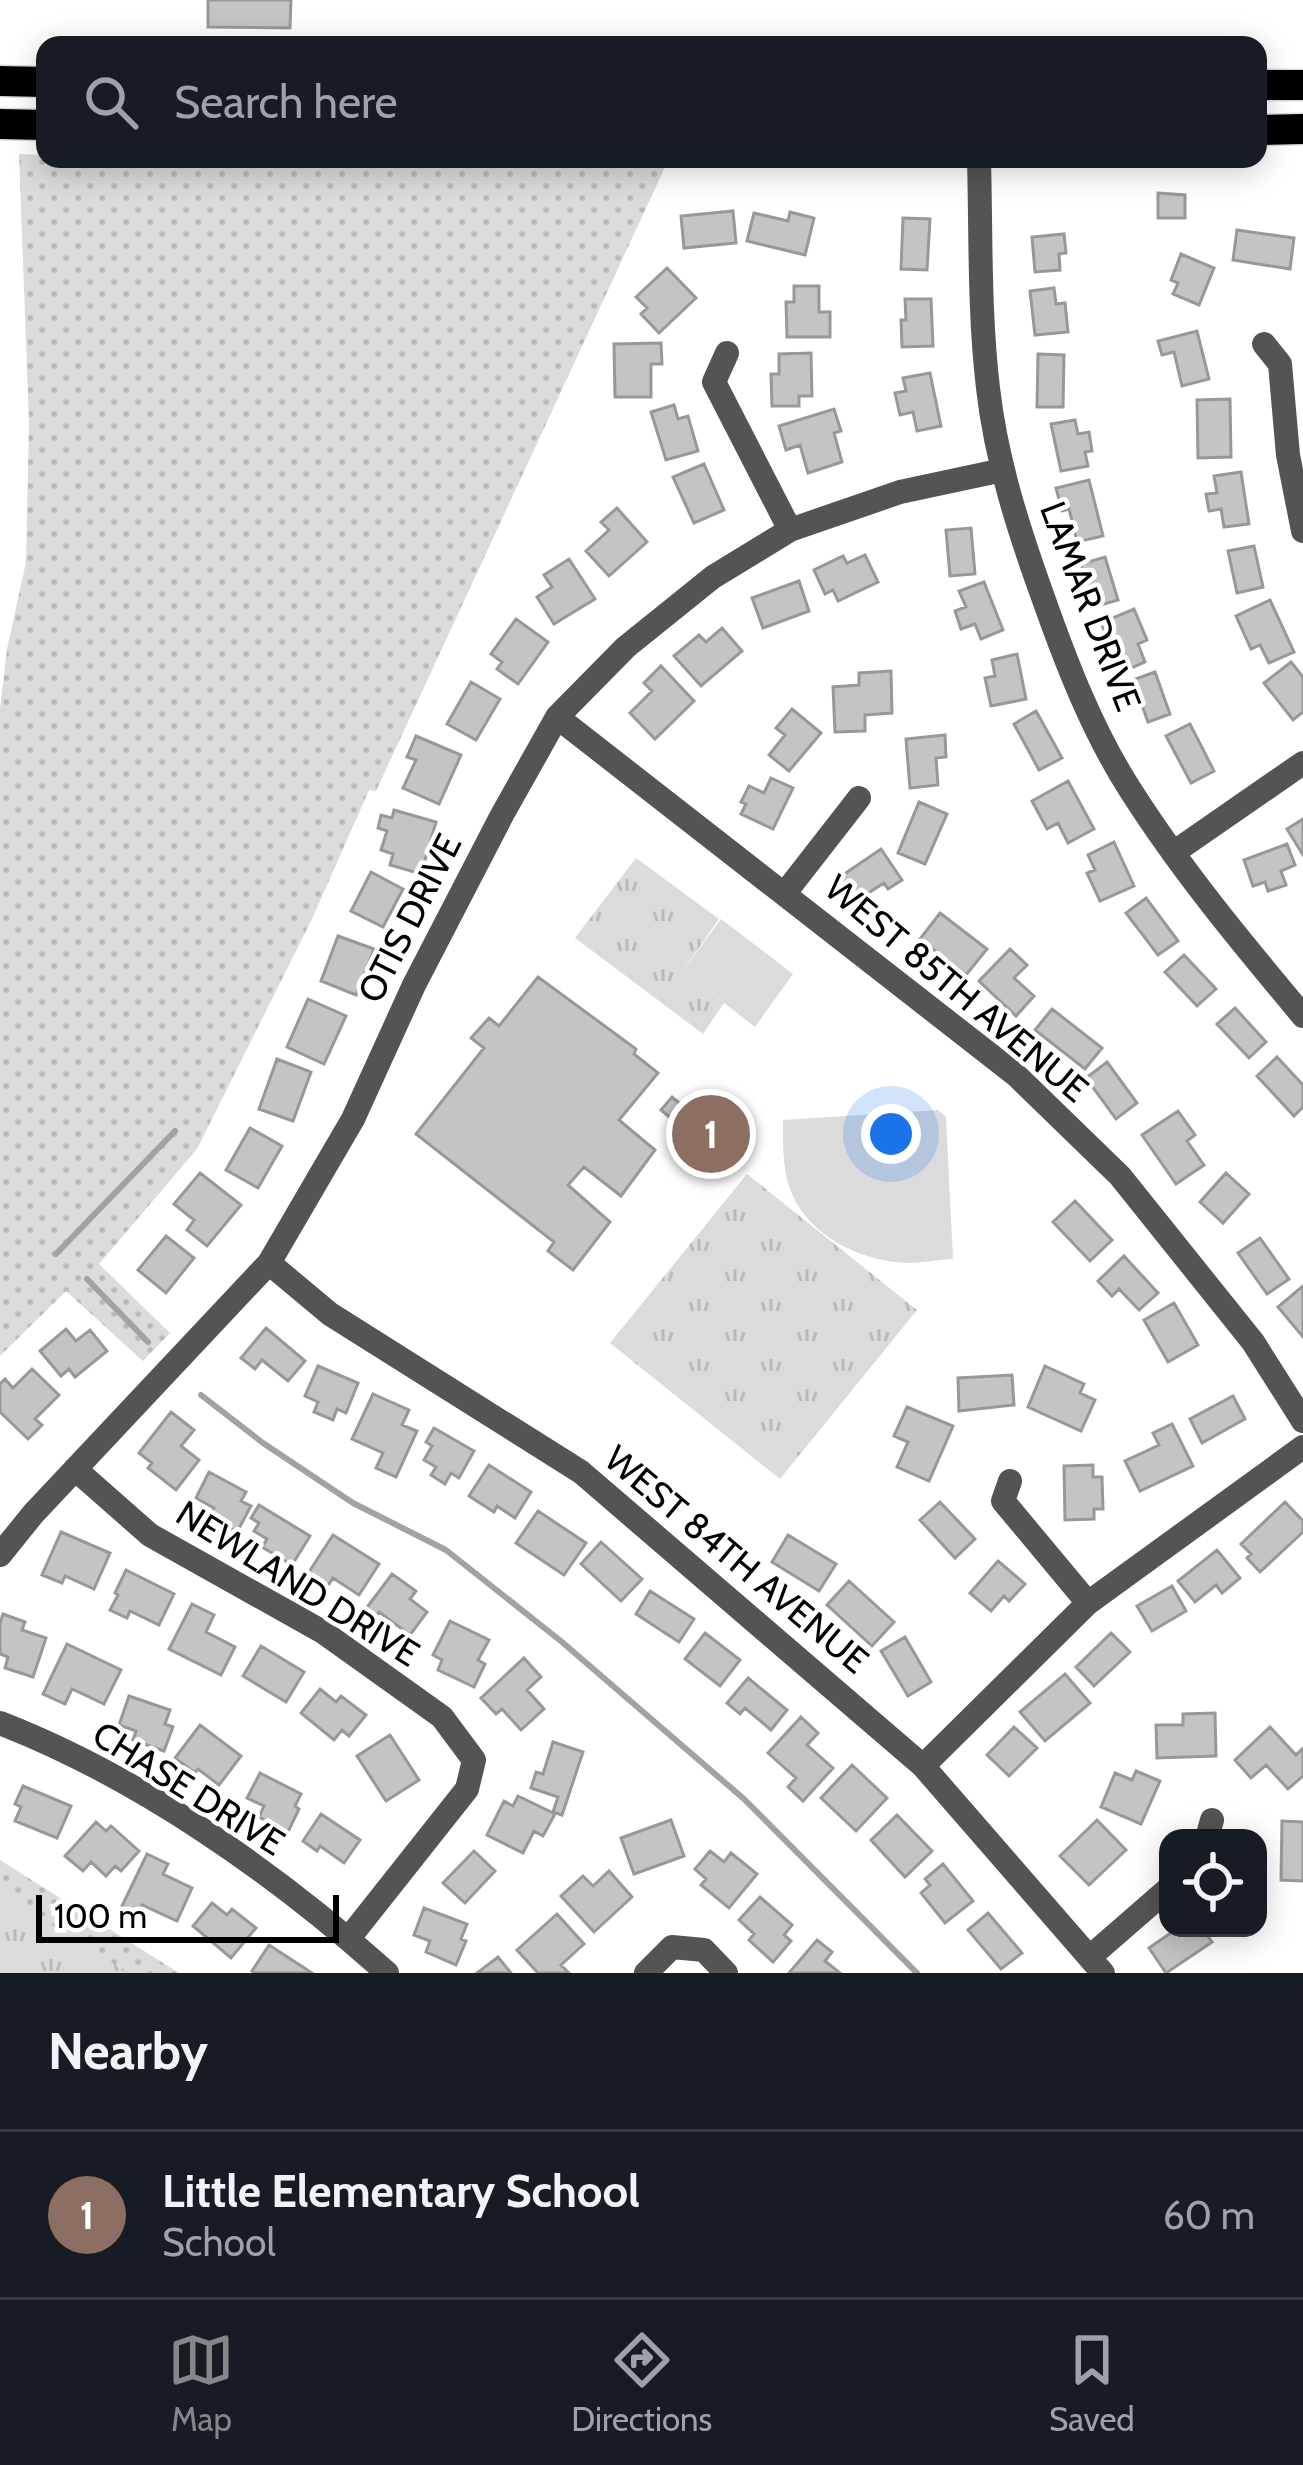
<!DOCTYPE html>
<style>
:root{--surface:#171b24;--page:#20242c;--text:#f1f3f6;--muted:#9ea1a6;--line:#363941;--accent:#858687}
body{margin:0;font-family:Cabin,sans-serif;background:var(--page);color:var(--text)}
.controls{position:absolute;right:36px;bottom:36px;display:grid;overflow:hidden;border-radius:24px;box-shadow:0 6px 30px #0003}
.controls button{width:108px;height:108px;display:grid;place-items:center;padding:0;border:0;border-bottom:3px solid var(--line);background:var(--surface);color:var(--text);font:60px sans-serif}
.scale{position:absolute;left:36px;bottom:30px;width:303px;box-sizing:border-box;padding-left:12px;border:6px solid #000;border-top:0;font-size:33px;line-height:42px;white-space:nowrap;color:#000;-webkit-text-stroke:9px #fff;paint-order:stroke}
.you{position:absolute;left:891px;top:1134px;width:42px;height:42px;margin:-30px;border:9px solid #fff;border-radius:50%;background:#1a73e8;box-shadow:0 0 0 18px #1a73e833}
.badge{display:grid;place-items:center;width:78px;height:78px;border-radius:50%;background:var(--accent);color:#fff;font-size:39px;font-weight:700}
.pin{position:absolute;translate:-50% -50%;border:6px solid #fff;box-shadow:0 3px 12px #0006}
.list{margin:0;padding:0;list-style:none}
h2{display:flex;justify-content:space-between;align-items:center;height:156px;margin:0;padding:0 48px;font-size:51px}
h2 small{font-size:39px;font-weight:400;color:var(--muted)}
.list li{display:grid;grid-template-columns:78px 1fr auto;gap:36px;align-items:center;box-sizing:border-box;height:168px;padding:0 48px;border-top:3px solid var(--line)}
.list b{display:block;font-size:45px;white-space:nowrap}
.list p{margin:0;font-size:39px;white-space:nowrap;color:var(--muted)}
.list em{font-size:39px;font-style:normal;color:var(--muted)}
.icon{flex:none;width:66px;height:66px;fill:none;stroke:currentColor;stroke-width:2;stroke-linecap:round;stroke-linejoin:round}
.map{position:relative;flex:none;width:1303px;height:1973px;overflow:hidden}
.search{position:absolute;background:var(--surface);box-shadow:0 6px 30px #0003;left:36px;right:36px;top:36px;height:132px;display:flex;align-items:center;gap:30px;box-sizing:border-box;padding:0 42px;border-radius:24px;color:var(--muted);font-size:45px}
.sheet{height:324px;background:var(--surface)}
nav{display:flex;justify-content:space-around;align-items:center;box-sizing:border-box;height:168px;border-top:3px solid var(--line);background:var(--surface);font-size:33px;color:var(--muted)}
nav a{display:grid;justify-items:center;gap:6px}
nav .on{color:var(--accent)}
.map>svg:first-child{display:block}
.grass{fill:url(#grass-dots)}
.park{fill:url(#park-tufts)}
.pitch{fill:#dbdbdb}
.lines{fill:none;stroke-linecap:round;stroke-linejoin:round}
.stream{stroke:#a2a2a2;stroke-width:6}
.building{fill:#c4c4c4;stroke:#989898;stroke-width:3}
.major-casing{stroke:#dbdbdb;stroke-width:33}
.minor{stroke:#545454;stroke-width:24}
.major{stroke:#000;stroke-width:30}
.labels{text-anchor:middle;stroke-width:9;stroke-linejoin:round;paint-order:stroke}
.street-label{font-size:36px;fill:#000;stroke:#fff}
</style>
<div class="map">
<svg width="1303" height="1973" viewBox="0 0 1303 1973">
<defs>
<pattern id="grass-dots" width="8" height="8" patternUnits="userSpaceOnUse" patternTransform="scale(3)"><rect width="8" height="8" fill="#dbdbdb"/><path d="M2 2h.1M6 6h.1" fill="none" stroke="#bababa" stroke-width="1.8" stroke-linecap="round"/></pattern>
<pattern id="park-tufts" width="24" height="20" patternUnits="userSpaceOnUse" patternTransform="scale(3)"><rect width="24" height="20" fill="#dbdbdb"/><path d="M3 7l-1-3M5 7V3M7 7l1-3M15 17l-1-3M17 17v-4M19 17l1-3" fill="none" stroke="#bababa"/></pattern>
</defs>
<rect width="100%" height="100%" fill="#fff"/>
<path class="grass" d="M19,154l26,1v4h246l375,6 -290,626 -7,-1 -57,129 -115,230 -98,115 71,69 -27,28 -77,-70 -66,65v-647l7,-60 19,-87 3,-139z
M0,1860l179,113h-179z"/>
<path class="park" d="M636,858l83,61 -36,52 41,32 -21,31 -128,-96z
M747,1174l170,136 -137,169 -170,-136z
M0,1893l129,80h-129z"/>
<path class="pitch" d="M721,919l72,55 -38,53 -72,-56z
M938,1110l8,7 7,142c-16,1 -32,4 -47,4 -45,-2 -95,-26 -114,-69 -10,-23 -9,-50 -9,-74z"/>
<g class="lines">
<path class="stream" d="M56,1254l119,-123
M87,1279l61,63
M201,1395l62,48 90,60 93,47 116,92 182,157 173,174"/>
</g>
<path class="building" d="M208,0h83l-1,28 -82,-1z
M1158,193l27,2v23h-27z
M733,211l3,32 -52,5 -3,-32z
M790,212l24,6 -9,37 -58,-14 7,-28 34,8z
M903,218l27,1 -3,51 -26,-1z
M1237,230l57,8 -4,31 -57,-9z
M1064,234l2,19 -7,1 1,16 -25,2 -3,-35z
M1181,254l33,14 -15,37 -26,-11 5,-11 -7,-3z
M667,268l29,30 -37,35 -18,-19 6,-6 -11,-11z
M794,286h25v26h11v25h-43l-1,-35h8z
M1054,288l2,16 9,-1 3,29 -33,3 -5,-44z
M905,299h26l2,47 -31,1 -1,-27h5z
M1197,331l12,48 -27,7 -8,-34 -12,3 -4,-14z
M661,343l1,21h-11v33h-36l-1,-53z
M811,353l1,43h-13v10h-27l-1,-32h8v-20z
M1038,354l26,1 -1,52h-26z
M930,373l11,53 -24,5 -4,-19 -13,3 -5,-22 11,-2 -3,-13z
M1230,399l1,58 -33,1 -1,-58z
M674,405l4,14 10,-3 10,35 -32,9 -15,-48z
M834,409l7,22 -7,2 8,29 -34,11 -8,-28 -14,5 -7,-24z
M1075,420l3,14 11,-2 3,19 -7,1 3,14 -27,5 -10,-47z
M704,464l20,46 -30,13 -21,-46z
M1241,472l8,52 -25,3 -3,-18 -12,2 -3,-17 11,-1 -3,-17z
M1089,480l14,56 -26,6 -8,-33 -7,2 -6,-23z
M617,508l30,34 -38,34 -23,-25 23,-21 -8,-8z
M971,528l4,46 -25,2 -4,-46z
M1254,546l9,41 -26,6 -9,-42z
M865,555l13,27 -40,19 -5,-11 -8,4 -11,-24 29,-14 4,7z
M1105,557l13,43 -24,7 -13,-43z
M569,559l26,40 -41,25 -17,-27 15,-10 -8,-12z
M799,581l10,30 -46,17 -11,-30z
M984,582l19,48 -22,9 -6,-15 -14,5 -6,-18 11,-4 -7,-16z
M1270,600l24,52 -25,11 -9,-18 -9,4 -15,-33z
M1134,609l13,31 -9,4 7,18 -23,10 -21,-49z
M516,619l32,23 -30,42 -21,-15 5,-7 -11,-8z
M722,628l20,23 -41,35 -27,-30 25,-21 7,7z
M1017,654l9,45 -35,7 -6,-28 10,-2 -3,-16z
M1291,662l12,15v35l-10,8 -29,-37z
M661,666l33,35 -39,38 -25,-26 22,-22 -8,-8z
M891,671l1,42 -27,2v16l-30,1 -2,-45 26,-2v-12z
M1155,672l15,42 -22,8 -15,-42z
M471,682l29,17 -24,41 -29,-16z
M792,709l29,24 -32,38 -20,-16 16,-20 -9,-7z
M1036,711l26,47 -23,12 -25,-46z
M1190,724l24,47 -23,12 -25,-47z
M945,735l1,22 -10,1 2,27 -28,3 -4,-49z
M416,736l45,19 -22,49 -36,-16 13,-28 -9,-3z
M771,778l22,10 -20,41 -32,-15 5,-10 -5,-2 8,-16 15,7z
M1068,781l26,48 -26,14 -10,-20 -11,6 -15,-28z
M919,802l28,12 -22,50 -27,-11z
M394,810l42,12 -15,52 -31,-9 3,-11 -12,-4 6,-19 -9,-3 3,-13 11,3z
M1303,819v36l-16,-26z
M1114,842l20,44 -34,15 -13,-28 8,-3 -7,-15z
M1287,844l8,21 -14,6 5,14 -18,6 -3,-9 -12,4 -9,-26z
M881,849l21,31 -14,9 -4,-6 -28,18 -16,-24z
M371,872l32,17 -20,38 -32,-16z
M1146,898l32,43 -20,14 -32,-42z
M940,913l47,36 -21,26 -46,-36z
M338,936l36,13 -18,46 -35,-14z
M1010,949l17,16 -13,13 20,18 -18,20 -37,-35z
M1184,955l32,34 -19,17 -32,-34z
M538,977l98,72 -2,5 24,19 -39,47 36,30 -34,46 -37,-29 -16,18 42,37 -37,48 -25,-19 6,-9 -138,-108 68,-86 -13,-10 18,-20 10,8z
M308,999l38,17 -22,48 -37,-17z
M1235,1008l31,34 -17,16 -32,-34z
M1052,1009l50,39 -17,21 -50,-39z
M1277,1057l26,28v22l-9,9 -37,-40z
M277,1059l34,13 -18,49 -34,-12z
M1107,1062l30,41 -21,16 -30,-41z
M672,1097l56,46 -12,13 -55,-46z
M1178,1111l17,24 -8,6 17,24 -28,19 -34,-49z
M250,1128l32,18 -24,42 -32,-18z
M200,1173l41,32 -34,41 -20,-16 7,-10 -20,-16z
M1226,1173l23,21 -26,29 -23,-21z
M1075,1201l37,39 -22,21 -37,-39z
M166,1236l28,22 -28,35 -28,-23z
M1260,1238l29,41 -22,15 -29,-41z
M1124,1256l34,37 -19,17 -20,-21 -7,7 -14,-15z
M1303,1286v51l-25,-30z
M1174,1303l24,42 -30,17 -24,-42z
M266,1328l39,33 -17,20 -26,-21 -7,9 -14,-11z
M66,1329l10,12 14,-11 17,21 -32,26 -6,-8 -8,7 -21,-25z
M318,1366l40,17 -12,30 -9,-4 -4,11 -19,-8 4,-10 -13,-6z
M1045,1366l39,18 -4,9 15,7 -14,31 -53,-24z
M32,1369l27,26 -24,24 7,6 -14,14 -28,-27v-28l5,-5 8,9z
M1012,1375l2,30 -55,6 -1,-33z
M373,1394l36,16 -7,15 15,6 -21,46 -20,-9 7,-15 -31,-14z
M1233,1396l12,23 -43,24 -12,-24z
M907,1407l46,19 -24,55 -32,-14 11,-25 -14,-6z
M171,1412l23,18 -13,16 18,14 -23,30 -28,-22 4,-5 -13,-10z
M1172,1424l21,42 -53,25 -15,-30 34,-16 -6,-12z
M434,1428l40,23 -15,27 -8,-5 -6,11 -14,-9 5,-8 -12,-7 8,-14 -6,-4z
M489,1465l42,27 -16,26 -18,-12 -3,6 -25,-16z
M1093,1465v12h9l1,32h-9v10l-29,1 -1,-54z
M209,1472l37,20 -5,9 10,5 -14,26 -28,-15 5,-9 -18,-10z
M940,1502l35,37 -20,19 -35,-38z
M1285,1502l18,19v11l-43,40 -13,-14 4,-4 -10,-10z
M259,1505l51,31 -18,29 -30,-18 5,-8 -13,-8 5,-8 -8,-5z
M538,1511l48,32 -22,32 -48,-32z
M61,1532l49,21 -16,36 -29,-13 -3,7 -20,-8z
M333,1535l46,29 -20,31 -26,-17 -6,9 -20,-12z
M788,1535l48,29 -17,27 -47,-29z
M601,1542l41,37 -21,22 -40,-37z
M1217,1550l23,28 -18,15 -6,-8 -21,17 -17,-21z
M998,1561l27,23 -16,17 -5,-5 -13,15 -21,-18z
M126,1570l48,24 -15,31 -29,-14 -3,7 -17,-8 8,-15 -3,-2z
M392,1574l24,17 -6,8 17,13 -17,23 -31,-23 -4,5 -10,-7z
M849,1581l45,41 -22,24 -45,-41z
M1172,1586l14,25 -34,20 -15,-25z
M650,1591l44,28 -15,23 -43,-28z
M192,1604l22,11 -8,17 29,15 -14,28 -52,-26z
M3,1614l22,8 -3,8 24,8 -13,39 -28,-9 3,-11 -8,-3v-31z
M450,1621l39,19 -11,20 7,4 -11,23 -36,-17 4,-10 -9,-5z
M705,1633l35,27 -20,26 -35,-27z
M1111,1633l19,19 -36,34 -18,-19z
M905,1637l26,45 -23,14 -27,-45z
M67,1644l54,26 -17,34 -32,-15 -7,15 -22,-10z
M261,1646l43,26 -18,30 -43,-26z
M524,1658l17,19 -14,13 17,19 -23,21 -19,-21 -6,5 -15,-16z
M1065,1674l25,29 -45,38 -25,-29z
M748,1678l39,32 -16,20 -26,-22 -5,6 -13,-11z
M320,1689l16,13 5,-6 25,19 -17,21 -7,-6 -8,10 -33,-27z
M129,1696l41,14 -5,14 8,3 -9,24 -31,-11 3,-9 -17,-6z
M1215,1713l1,43 -59,2 -1,-33h27v-11z
M801,1717l17,16 -11,12 26,23 -30,33 -15,-14 8,-9 -28,-25z
M200,1725l41,31 -22,29 -21,-16 -3,4 -20,-15z
M1014,1727l23,21 -28,28 -22,-21z
M1270,1727l26,28 7,-7v28l-15,13 -22,-24 -15,13 -16,-18z
M390,1735l29,45 -33,21 -29,-45z
M553,1742l30,10 -21,63 -9,-3 5,-15 -27,-9 5,-16 7,2z
M852,1765l35,33 -31,33 -35,-33z
M1136,1771l24,10 -19,43 -40,-17 14,-34 17,7z
M260,1773l41,21 -6,12 4,3 -11,23 -29,-15 5,-11 -17,-8z
M23,1786l48,20 -14,32 -42,-17 6,-14 -6,-3z
M518,1796l37,18 -12,22 -9,-5 -11,22 -36,-18 17,-34 9,5z
M321,1814l39,26 -16,23 -24,-17 -3,5 -14,-10z
M897,1815l35,36 -27,26 -34,-37z
M671,1820l13,36 -50,18 -13,-36z
M1097,1820l29,30 -37,35 -29,-29z
M1282,1821l21,1v59l-22,-1z
M96,1822l10,9 5,-5 28,25 -18,20 -6,-5 -9,10 -15,-14 -8,9 -18,-15z
M474,1851l21,20 -30,32 -22,-20z
M710,1851l14,11 7,-9 26,21 -28,34 -28,-23 5,-6 -11,-10z
M147,1854l21,10 -5,10 29,14 -15,33 -35,-16 -4,8 -16,-7z
M943,1864l30,37 -28,22 -24,-30 9,-8 -5,-6z
M609,1871l23,26 -38,35 -33,-36 22,-20 10,10z
M760,1897l32,28 -8,10 7,6 -18,21 -24,-22 5,-6 -15,-14z
M212,1903l15,12 5,-6 24,19 -25,30 -38,-32z
M424,1908l43,16 -6,15 5,2 -10,24 -30,-13 4,-11 -16,-6z
M988,1913l34,40 -21,16 -33,-39z
M557,1914l27,30 -23,21 8,8h-31l-21,-23z
M1178,1928h24l10,14 -46,31 -17,-25z
M817,1940l15,12 -7,9 15,12h-51z
M269,1945l43,28h-56l-4,-2z
M498,1957l13,16h-34z"/>
<g class="lines">
<g class="major-casing">
<path id="major" d="M0,81l45,1
M1258,85h45
M0,124l45,1
M1258,130l45,-1"/>
</g>
<path class="minor" d="M979,159c2,76 0,153 9,229 8,72 31,143 56,212 23,65 49,132 87,191 51,80 111,152 172,225
M1264,344l16,20 8,91 15,76
M727,353l-13,29 76,148
M557,717l459,358 104,101 133,166 50,79
M1173,853l130,-90
M785,893l74,-95
M269,1263l61,51 251,158 342,294 180,207
M75,1469l75,66 173,97 119,85 32,43 -7,29 -118,149
M1010,1481l-7,20 85,102
M0,1555l33,-41 236,-251 84,-144 61,-134 88,-170 55,-98 69,-70 87,-70 77,-47 110,-38 103,-22
M0,1723c139,54 277,151 387,250
M923,1766l165,-163 215,-156
M1207,1838l5,-18
M1091,1956l77,-67
M646,1973l26,-26 32,3 22,23"/>
<use href="#major" class="major"/>
</g>
<g class="labels">
<g class="street-label">
<text transform="translate(1091 606) rotate(69)" y="13">LAMAR DRIVE</text>
<text transform="translate(409 918) rotate(-63)" y="13">OTIS DRIVE</text>
<text transform="translate(957 988) rotate(40)" y="13">WEST 85TH AVENUE</text>
<text transform="translate(737 1559) rotate(40)" y="13">WEST 84TH AVENUE</text>
<text transform="translate(298 1583) rotate(32)" y="13">NEWLAND DRIVE</text>
<text transform="translate(189 1788) rotate(32)" y="13">CHASE DRIVE</text>
</g>
</g>
</svg>
<div class="controls">
<button><svg class="icon" aria-label="locate" viewBox="0 0 24 24"><circle cx="12" cy="12" r="6"/><path d="M12 2v4M12 18v4M2 12h4M18 12h4"/></svg></button>
</div>
<div class="scale">100 m</div>
<div class="you"></div>
<div class="pin badge" style="left:711px;top:1134px;background:#8d6e63">1</div>
<div class="search"><svg class="icon" aria-label="search" viewBox="0 0 24 24"><circle cx="10" cy="10" r="6"/><path d="M15 15l6 6"/></svg>Search here</div>
</div>
<section class="sheet">
<h2>Nearby<small></small></h2>
<ul class="list">
<li><span class="badge" style="background:#8d6e63">1</span><div><b>Little Elementary School</b><p>School</p></div><em>60 m</em></li>
</ul>
</section>
<nav>
<a class="on"><svg class="icon" aria-label="map" viewBox="0 0 24 24"><path d="M3 6l6-2 6 2 6-2v14l-6 2-6-2-6 2zM9 4v14M15 6v14"/></svg>Map</a>
<a><svg class="icon" aria-label="directions" viewBox="0 0 24 24"><path d="M12 3l9 9-9 9-9-9zM9 14v-3h6M13 9l2 2-2 2"/></svg>Directions</a>
<a><svg class="icon" aria-label="saved" viewBox="0 0 24 24"><path d="M7 4h10v16l-5-4-5 4z"/></svg>Saved</a>
</nav>
